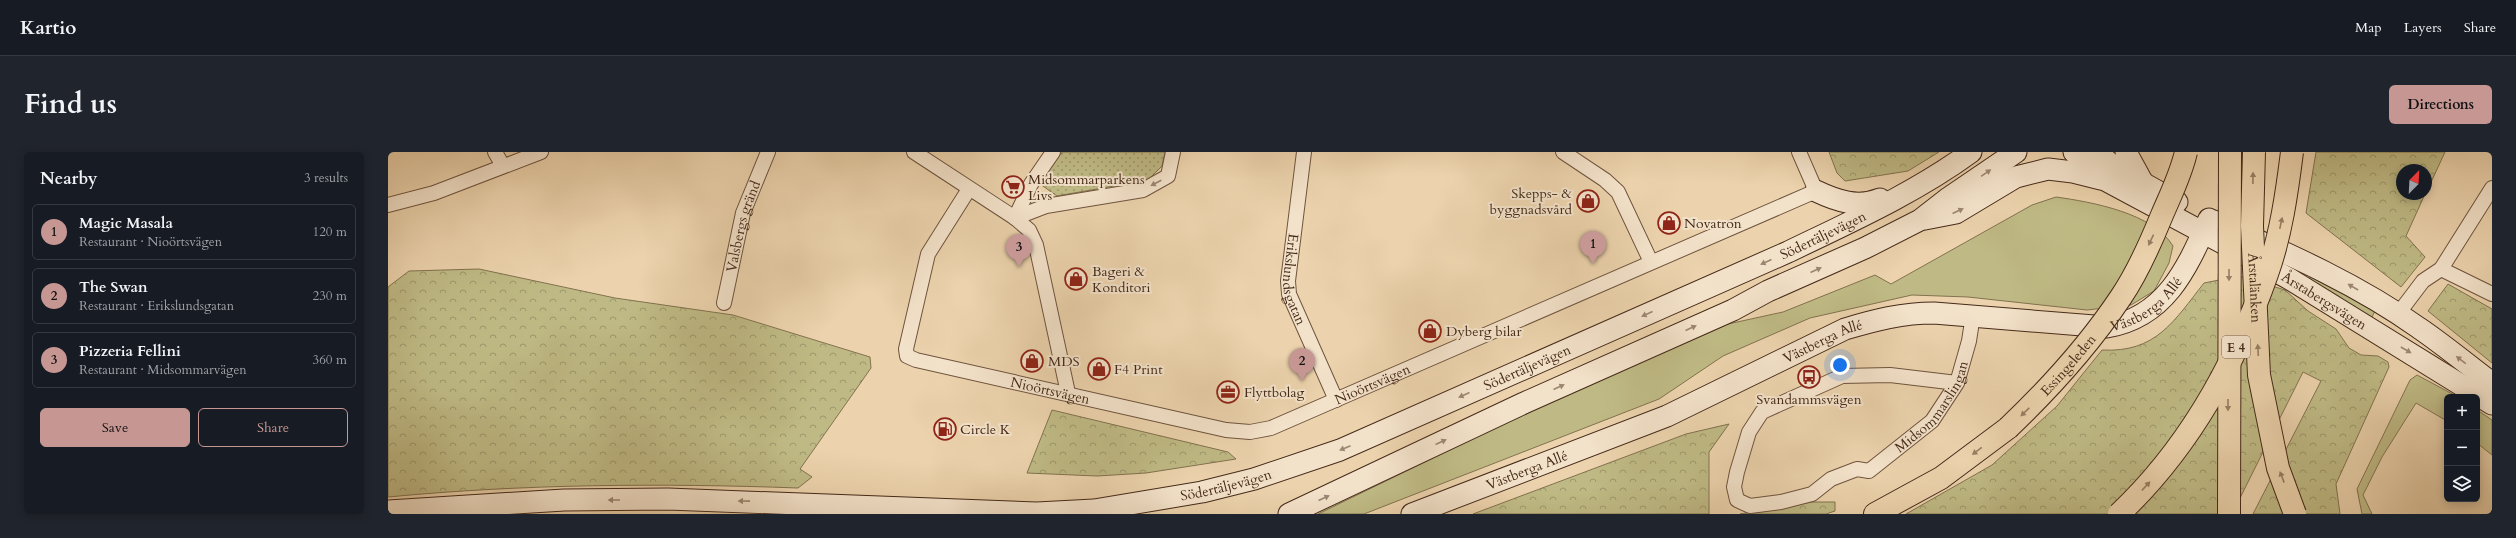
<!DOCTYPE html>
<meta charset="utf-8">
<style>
:root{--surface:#171b24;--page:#20242c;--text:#f1f3f6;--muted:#9ea1a6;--line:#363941;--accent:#c59692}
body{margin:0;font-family:Cardo,serif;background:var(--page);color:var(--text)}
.controls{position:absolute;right:12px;bottom:12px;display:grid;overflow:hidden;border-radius:6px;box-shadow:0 2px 10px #0003}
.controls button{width:36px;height:36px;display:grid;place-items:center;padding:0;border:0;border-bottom:1px solid var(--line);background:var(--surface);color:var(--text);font:20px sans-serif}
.compass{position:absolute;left:2008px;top:12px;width:36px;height:36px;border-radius:50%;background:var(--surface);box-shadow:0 2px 10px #0003;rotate:24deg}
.you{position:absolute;left:1452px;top:213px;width:14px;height:14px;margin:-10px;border:3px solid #fff;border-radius:50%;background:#1a73e8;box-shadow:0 0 0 6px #1a73e833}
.badge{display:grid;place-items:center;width:26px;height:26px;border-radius:50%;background:var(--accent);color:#111;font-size:13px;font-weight:700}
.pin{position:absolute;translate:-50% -33px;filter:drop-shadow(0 1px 2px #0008)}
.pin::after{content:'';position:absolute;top:21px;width:14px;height:12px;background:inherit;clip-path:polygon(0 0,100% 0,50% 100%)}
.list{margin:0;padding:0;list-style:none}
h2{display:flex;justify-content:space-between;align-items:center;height:52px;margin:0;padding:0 16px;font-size:17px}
h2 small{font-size:13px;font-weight:400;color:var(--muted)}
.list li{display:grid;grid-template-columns:26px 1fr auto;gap:12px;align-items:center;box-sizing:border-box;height:56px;margin:0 8px 8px;padding:0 8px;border:1px solid var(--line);border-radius:6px}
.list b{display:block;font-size:15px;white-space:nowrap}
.list p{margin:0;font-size:13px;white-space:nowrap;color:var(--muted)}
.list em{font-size:13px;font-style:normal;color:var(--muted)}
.actions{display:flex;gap:8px;padding:12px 16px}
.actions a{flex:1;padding:9px 0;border:1px solid var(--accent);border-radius:6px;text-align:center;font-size:14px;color:var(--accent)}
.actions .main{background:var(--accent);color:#111}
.icon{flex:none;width:22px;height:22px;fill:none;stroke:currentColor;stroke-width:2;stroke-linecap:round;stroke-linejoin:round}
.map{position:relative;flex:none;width:2104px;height:362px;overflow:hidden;border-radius:6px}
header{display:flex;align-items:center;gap:24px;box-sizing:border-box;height:56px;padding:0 20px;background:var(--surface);border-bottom:1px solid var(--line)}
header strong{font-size:19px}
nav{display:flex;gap:22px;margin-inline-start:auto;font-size:14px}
.intro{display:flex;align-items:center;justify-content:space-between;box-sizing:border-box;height:96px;padding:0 24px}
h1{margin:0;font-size:28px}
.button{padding:10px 18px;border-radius:6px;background:var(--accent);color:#111;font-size:14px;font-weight:700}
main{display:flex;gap:24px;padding:0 24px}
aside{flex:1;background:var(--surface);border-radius:6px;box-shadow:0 2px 10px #0003}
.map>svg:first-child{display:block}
.green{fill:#bfba85;stroke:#82724f}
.forest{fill:url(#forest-crowns);stroke:#82724f}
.park{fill:url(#park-dots);stroke:#82724f}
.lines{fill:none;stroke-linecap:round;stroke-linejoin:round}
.street-casing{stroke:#6f543e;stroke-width:16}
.secondary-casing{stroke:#452a19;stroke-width:23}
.highway-casing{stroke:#452a19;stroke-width:24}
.street{stroke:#f3e2ca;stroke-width:14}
.secondary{stroke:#f3e2ca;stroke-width:21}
.highway{stroke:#ecd3ad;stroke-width:22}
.highway-bridge-casing{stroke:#452a19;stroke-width:24;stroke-linecap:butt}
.highway-bridge{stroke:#ecd3ad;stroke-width:22}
.oneway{fill:#9c8672}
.oneway2{fill:#987e63}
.labels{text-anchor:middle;stroke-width:4;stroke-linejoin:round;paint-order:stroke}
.shield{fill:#f3e2ca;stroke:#79614e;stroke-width:1}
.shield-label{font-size:13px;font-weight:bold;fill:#452a19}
.poi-label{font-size:14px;fill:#452a19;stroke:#f3e2ca;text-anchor:start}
.street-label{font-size:14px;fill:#452a19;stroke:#f3e2ca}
</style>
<header>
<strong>Kartio</strong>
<nav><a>Map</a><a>Layers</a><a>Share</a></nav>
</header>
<div class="intro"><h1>Find us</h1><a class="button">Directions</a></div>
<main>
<aside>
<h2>Nearby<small>3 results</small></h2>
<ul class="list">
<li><span class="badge">1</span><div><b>Magic Masala</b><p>Restaurant · Nioörtsvägen</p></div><em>120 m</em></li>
<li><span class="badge">2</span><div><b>The Swan</b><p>Restaurant · Erikslundsgatan</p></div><em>230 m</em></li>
<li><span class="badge">3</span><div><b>Pizzeria Fellini</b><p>Restaurant · Midsommarvägen</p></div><em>360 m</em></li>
</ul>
<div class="actions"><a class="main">Save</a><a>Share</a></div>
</aside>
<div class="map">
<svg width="2104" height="362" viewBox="0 0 2104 362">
<defs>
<pattern id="forest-crowns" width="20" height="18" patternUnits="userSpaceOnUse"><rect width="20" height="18" fill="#bfba85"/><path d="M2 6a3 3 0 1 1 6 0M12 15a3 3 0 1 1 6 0" fill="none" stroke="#9d976c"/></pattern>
<pattern id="park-dots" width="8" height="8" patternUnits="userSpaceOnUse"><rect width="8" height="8" fill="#bfba85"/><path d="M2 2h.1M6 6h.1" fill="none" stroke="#9d976c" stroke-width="1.8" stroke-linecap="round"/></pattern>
</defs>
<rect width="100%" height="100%" fill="#ecd3ad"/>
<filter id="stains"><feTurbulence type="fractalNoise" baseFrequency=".005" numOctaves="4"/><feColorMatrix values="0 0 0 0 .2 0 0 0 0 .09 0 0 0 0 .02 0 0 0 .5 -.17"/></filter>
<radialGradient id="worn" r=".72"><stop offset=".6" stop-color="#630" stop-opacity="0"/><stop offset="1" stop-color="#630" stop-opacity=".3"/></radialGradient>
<path class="green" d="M1668,45c36,5 97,16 117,49l-4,17 -15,28 -23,14 -44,5 -119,-13 -56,-2 -102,23 -87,38 -64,43 -295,115h-46l218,-106 192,-84 55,-12 92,-37 16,9 141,-79z
M1922,123l65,36 -5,10 -30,-24 -30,-18z
M2029,223l41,22h-11v24l-31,-18 -34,54 -19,38 9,19h-10l-5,-25 53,-109z
M2089,258l15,10v35l-15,-12z"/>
<path class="forest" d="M1441,0h110l-31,19 -63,10 -8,-8z
M1928,0h129l-19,41v-23h-24v24h23l-19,42 19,21 -24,30 -95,-74z
M91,117l136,29 118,17 137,42 1,11 -71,101 12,8 -14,11c-137,-5 -274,-4 -410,9v-210l21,-16z
M1851,124l46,14 23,21 28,18 13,19 12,7 17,1 10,6 1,5 -53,117 4,30h-87l68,-133 -18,-9 -71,142h-326l86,-49 65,-59 45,-56c54,3 72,-29 102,-67z
M2060,132l44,25v54l-64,-52z
M664,258l176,42 8,7 -90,14 -49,3 -70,-3z
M1341,272l-20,28v62h-236l213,-80z
M1424,350h23v9l-9,3h-86z"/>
<path class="park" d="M674,0h103l-3,14 -14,14 -91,16 -17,-12z"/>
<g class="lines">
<g class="street-casing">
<g id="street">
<path d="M107,0l8,14"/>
<path d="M526,0l101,66 14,12 7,15 32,148"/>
<path id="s1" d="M916,0l-16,129 1,13 47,106"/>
<path d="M1175,0l42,28 13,12 33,70"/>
<path id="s2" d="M581,37l-41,65 -22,95 1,7 9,4 310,70 24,2 21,-4 545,-237 -17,-39"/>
<path d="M0,53l46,-12 107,-41"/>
<path d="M627,66l31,-12 97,-16 25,-14 5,-24"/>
<path d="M627,66l16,-34 22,-32"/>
<path d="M2053,117l51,25"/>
<path id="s3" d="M336,151l19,-90 25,-61"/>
<path d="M2010,162l25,-33 18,-12 51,-81"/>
<path id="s4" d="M1569,231l-67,-8 -48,1 -80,36 -13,20 -12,40 -3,15 3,13 13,6 31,-4 31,-8 19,-15 26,-10 12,2 63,-50 25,-38 12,-42 4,-26"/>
</g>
</g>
<g class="secondary-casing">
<g id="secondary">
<path id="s5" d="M1686,0l33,29 181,97 204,126"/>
<path d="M1709,0l17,15 63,35"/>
<path d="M1738,0l17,31"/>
<path d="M1428,39c21,10 42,17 64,8"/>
<path d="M1537,67l31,-6 60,-36 32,-8 25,3 28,7"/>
<path d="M1826,69c70,31 142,62 205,107 25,17 49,37 73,55"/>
<path id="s6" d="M0,359l176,-11 104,-1 369,14 57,-3 108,-18 52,-13 86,-29 448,-198c62,-30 127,-59 183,-100"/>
<path d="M901,362l235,-111 209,-93 35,-19 97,-43 55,-28 27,-21 69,-47"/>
<path id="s7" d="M1024,362l255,-98 178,-87c30,-9 57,-16 89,-16l173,14c59,-10 80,-59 102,-108"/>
</g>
</g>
<g class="highway-casing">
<path id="highway" d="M1487,362l66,-36 67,-50"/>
</g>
<use href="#street" class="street"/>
<use href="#secondary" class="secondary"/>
<use href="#highway" class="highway"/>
<g class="highway-bridge-casing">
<g id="highway-bridge">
<path id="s8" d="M1866,0l-2,74 7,149 19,93 17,46"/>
<path id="s9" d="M1620,276c42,-40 81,-83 113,-131 17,-25 30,-55 41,-82 9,-21 19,-41 24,-63"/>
<path d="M1731,362c69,-65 117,-152 148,-240 14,-39 20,-82 25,-122"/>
<path d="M1841,362l1,-362"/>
</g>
</g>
<use href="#highway-bridge" class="highway-bridge"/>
</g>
<defs><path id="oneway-solid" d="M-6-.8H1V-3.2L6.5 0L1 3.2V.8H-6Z"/></defs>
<g class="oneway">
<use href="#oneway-solid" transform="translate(1598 21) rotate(-34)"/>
<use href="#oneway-solid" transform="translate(768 31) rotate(152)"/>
<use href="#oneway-solid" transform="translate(1570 59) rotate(-25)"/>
<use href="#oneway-solid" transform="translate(1378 110) rotate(156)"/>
<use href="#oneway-solid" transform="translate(1428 118) rotate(-24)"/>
<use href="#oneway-solid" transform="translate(1965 135) rotate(-150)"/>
<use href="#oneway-solid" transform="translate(1259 162) rotate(156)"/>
<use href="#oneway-solid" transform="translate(1303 176) rotate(-24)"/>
<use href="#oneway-solid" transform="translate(2018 198) rotate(30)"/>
<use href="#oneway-solid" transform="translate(2073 208) rotate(-143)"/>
<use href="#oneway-solid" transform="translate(1171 235) rotate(-24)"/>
<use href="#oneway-solid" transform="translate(1076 243) rotate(156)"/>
<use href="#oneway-solid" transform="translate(1053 290) rotate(-25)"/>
<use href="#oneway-solid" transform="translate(957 296) rotate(157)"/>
<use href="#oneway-solid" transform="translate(936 346) rotate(-25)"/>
<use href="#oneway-solid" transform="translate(226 348) rotate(180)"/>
<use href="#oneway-solid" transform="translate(356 349) rotate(-179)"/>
</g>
<g class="oneway2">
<use href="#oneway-solid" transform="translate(1865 26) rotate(-89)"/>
<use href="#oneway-solid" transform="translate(1893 71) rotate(-78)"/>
<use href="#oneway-solid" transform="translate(1763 88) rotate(115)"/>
<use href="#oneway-solid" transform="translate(1841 123) rotate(90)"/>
<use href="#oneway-solid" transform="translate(1870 198) rotate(-93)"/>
<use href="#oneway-solid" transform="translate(1840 253) rotate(90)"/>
<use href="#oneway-solid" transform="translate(1637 260) rotate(136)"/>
<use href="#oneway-solid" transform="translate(1589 299) rotate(143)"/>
<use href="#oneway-solid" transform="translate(1894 325) rotate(-111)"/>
<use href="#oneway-solid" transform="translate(1758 334) rotate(-47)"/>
</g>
<defs>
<g id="supermarket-ring" transform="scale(1.15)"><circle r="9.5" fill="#f3e2ca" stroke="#8f2418" stroke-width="1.5"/><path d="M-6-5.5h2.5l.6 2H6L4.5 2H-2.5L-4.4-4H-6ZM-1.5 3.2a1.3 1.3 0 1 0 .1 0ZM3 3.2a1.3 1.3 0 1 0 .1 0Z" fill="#8f2418"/></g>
<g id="shop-ring" transform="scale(1.15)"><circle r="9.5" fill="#f3e2ca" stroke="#8f2418" stroke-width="1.5"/><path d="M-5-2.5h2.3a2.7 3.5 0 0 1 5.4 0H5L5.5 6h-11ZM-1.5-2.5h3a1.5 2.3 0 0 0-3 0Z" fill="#8f2418"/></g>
<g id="bus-ring" transform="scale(1.15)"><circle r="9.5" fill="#f3e2ca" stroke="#8f2418" stroke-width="1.5"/><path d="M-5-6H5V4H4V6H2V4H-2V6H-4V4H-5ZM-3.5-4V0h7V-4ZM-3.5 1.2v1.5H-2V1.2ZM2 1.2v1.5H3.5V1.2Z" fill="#8f2418"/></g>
<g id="office-ring" transform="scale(1.15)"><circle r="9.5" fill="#f3e2ca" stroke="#8f2418" stroke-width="1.5"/><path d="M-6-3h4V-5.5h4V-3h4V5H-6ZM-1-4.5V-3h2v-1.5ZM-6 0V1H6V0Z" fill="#8f2418"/></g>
<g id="fuel-ring" transform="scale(1.15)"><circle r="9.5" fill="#f3e2ca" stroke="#8f2418" stroke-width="1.5"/><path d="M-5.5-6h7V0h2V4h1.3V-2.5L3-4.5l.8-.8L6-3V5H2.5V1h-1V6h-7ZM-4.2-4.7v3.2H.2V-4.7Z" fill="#8f2418"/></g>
</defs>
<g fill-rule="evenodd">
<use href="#supermarket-ring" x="625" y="35"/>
<use href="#shop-ring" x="1200" y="49"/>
<use href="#shop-ring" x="1281" y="71"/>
<use href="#shop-ring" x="688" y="127"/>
<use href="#shop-ring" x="1042" y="179"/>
<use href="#shop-ring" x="644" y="209"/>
<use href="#shop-ring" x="711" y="217"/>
<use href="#bus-ring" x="1421" y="225"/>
<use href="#office-ring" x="840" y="240"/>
<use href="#fuel-ring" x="557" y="277"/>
</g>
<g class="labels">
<rect class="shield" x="1834" y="184" width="28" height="22" rx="3"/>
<g class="shield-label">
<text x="1848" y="200">E 4</text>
</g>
<g class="poi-label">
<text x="640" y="32">Midsommarparkens<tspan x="640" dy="16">Livs</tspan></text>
<text x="1184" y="46" text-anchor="end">Skepps- &amp;<tspan x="1184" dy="16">byggnadsvård</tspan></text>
<text x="1296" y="76">Novatron</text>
<text x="704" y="124">Bageri &amp;<tspan x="704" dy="16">Konditori</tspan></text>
<text x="1058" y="184">Dyberg bilar</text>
<text x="660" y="214">MDS</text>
<text x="726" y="222">F4 Print</text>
<text x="856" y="245">Flyttbolag</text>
<text x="1421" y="252" text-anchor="middle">Svandammsvägen</text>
<text x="572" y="282">Circle K</text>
</g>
<g class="street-label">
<text dy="5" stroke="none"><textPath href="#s3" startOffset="79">Valsbergs gränd</textPath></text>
<text dy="5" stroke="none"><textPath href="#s6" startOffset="1489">Södertäljevägen</textPath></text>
<text dy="5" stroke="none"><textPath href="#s1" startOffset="129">Erikslundsgatan</textPath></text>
<text dy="5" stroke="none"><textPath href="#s8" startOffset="136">Årstalänken</textPath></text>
<text dy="5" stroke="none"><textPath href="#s7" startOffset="782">Västberga Allé</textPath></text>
<text dy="5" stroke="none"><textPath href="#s5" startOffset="292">Årstabergsvägen</textPath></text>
<text dy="5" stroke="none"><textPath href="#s7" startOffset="446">Västberga Allé</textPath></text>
<text dy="5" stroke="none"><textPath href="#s9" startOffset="87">Essingeleden</textPath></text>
<text dy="5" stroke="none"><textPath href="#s6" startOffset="1165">Södertäljevägen</textPath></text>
<text dy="5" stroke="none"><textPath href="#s2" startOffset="665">Nioörtsvägen</textPath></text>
<text dy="5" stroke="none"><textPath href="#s2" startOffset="329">Nioörtsvägen</textPath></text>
<text dy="5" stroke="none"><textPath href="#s4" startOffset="531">Midsommarslingan</textPath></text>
<text dy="5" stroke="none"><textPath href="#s7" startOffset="123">Västberga Allé</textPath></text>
<text dy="5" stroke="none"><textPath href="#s6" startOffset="841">Södertäljevägen</textPath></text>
</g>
</g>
<rect width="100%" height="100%" filter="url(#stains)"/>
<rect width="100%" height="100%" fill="url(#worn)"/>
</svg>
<div class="controls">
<button>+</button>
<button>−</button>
<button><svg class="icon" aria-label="layers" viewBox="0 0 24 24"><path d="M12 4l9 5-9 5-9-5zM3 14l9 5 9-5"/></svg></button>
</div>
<svg class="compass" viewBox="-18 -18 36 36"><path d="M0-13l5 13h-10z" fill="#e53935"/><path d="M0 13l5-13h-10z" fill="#9ea1a6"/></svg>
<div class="you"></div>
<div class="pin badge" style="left:1205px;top:112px">1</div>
<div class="pin badge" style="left:914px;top:229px">2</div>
<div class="pin badge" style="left:631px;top:115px">3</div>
</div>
</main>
